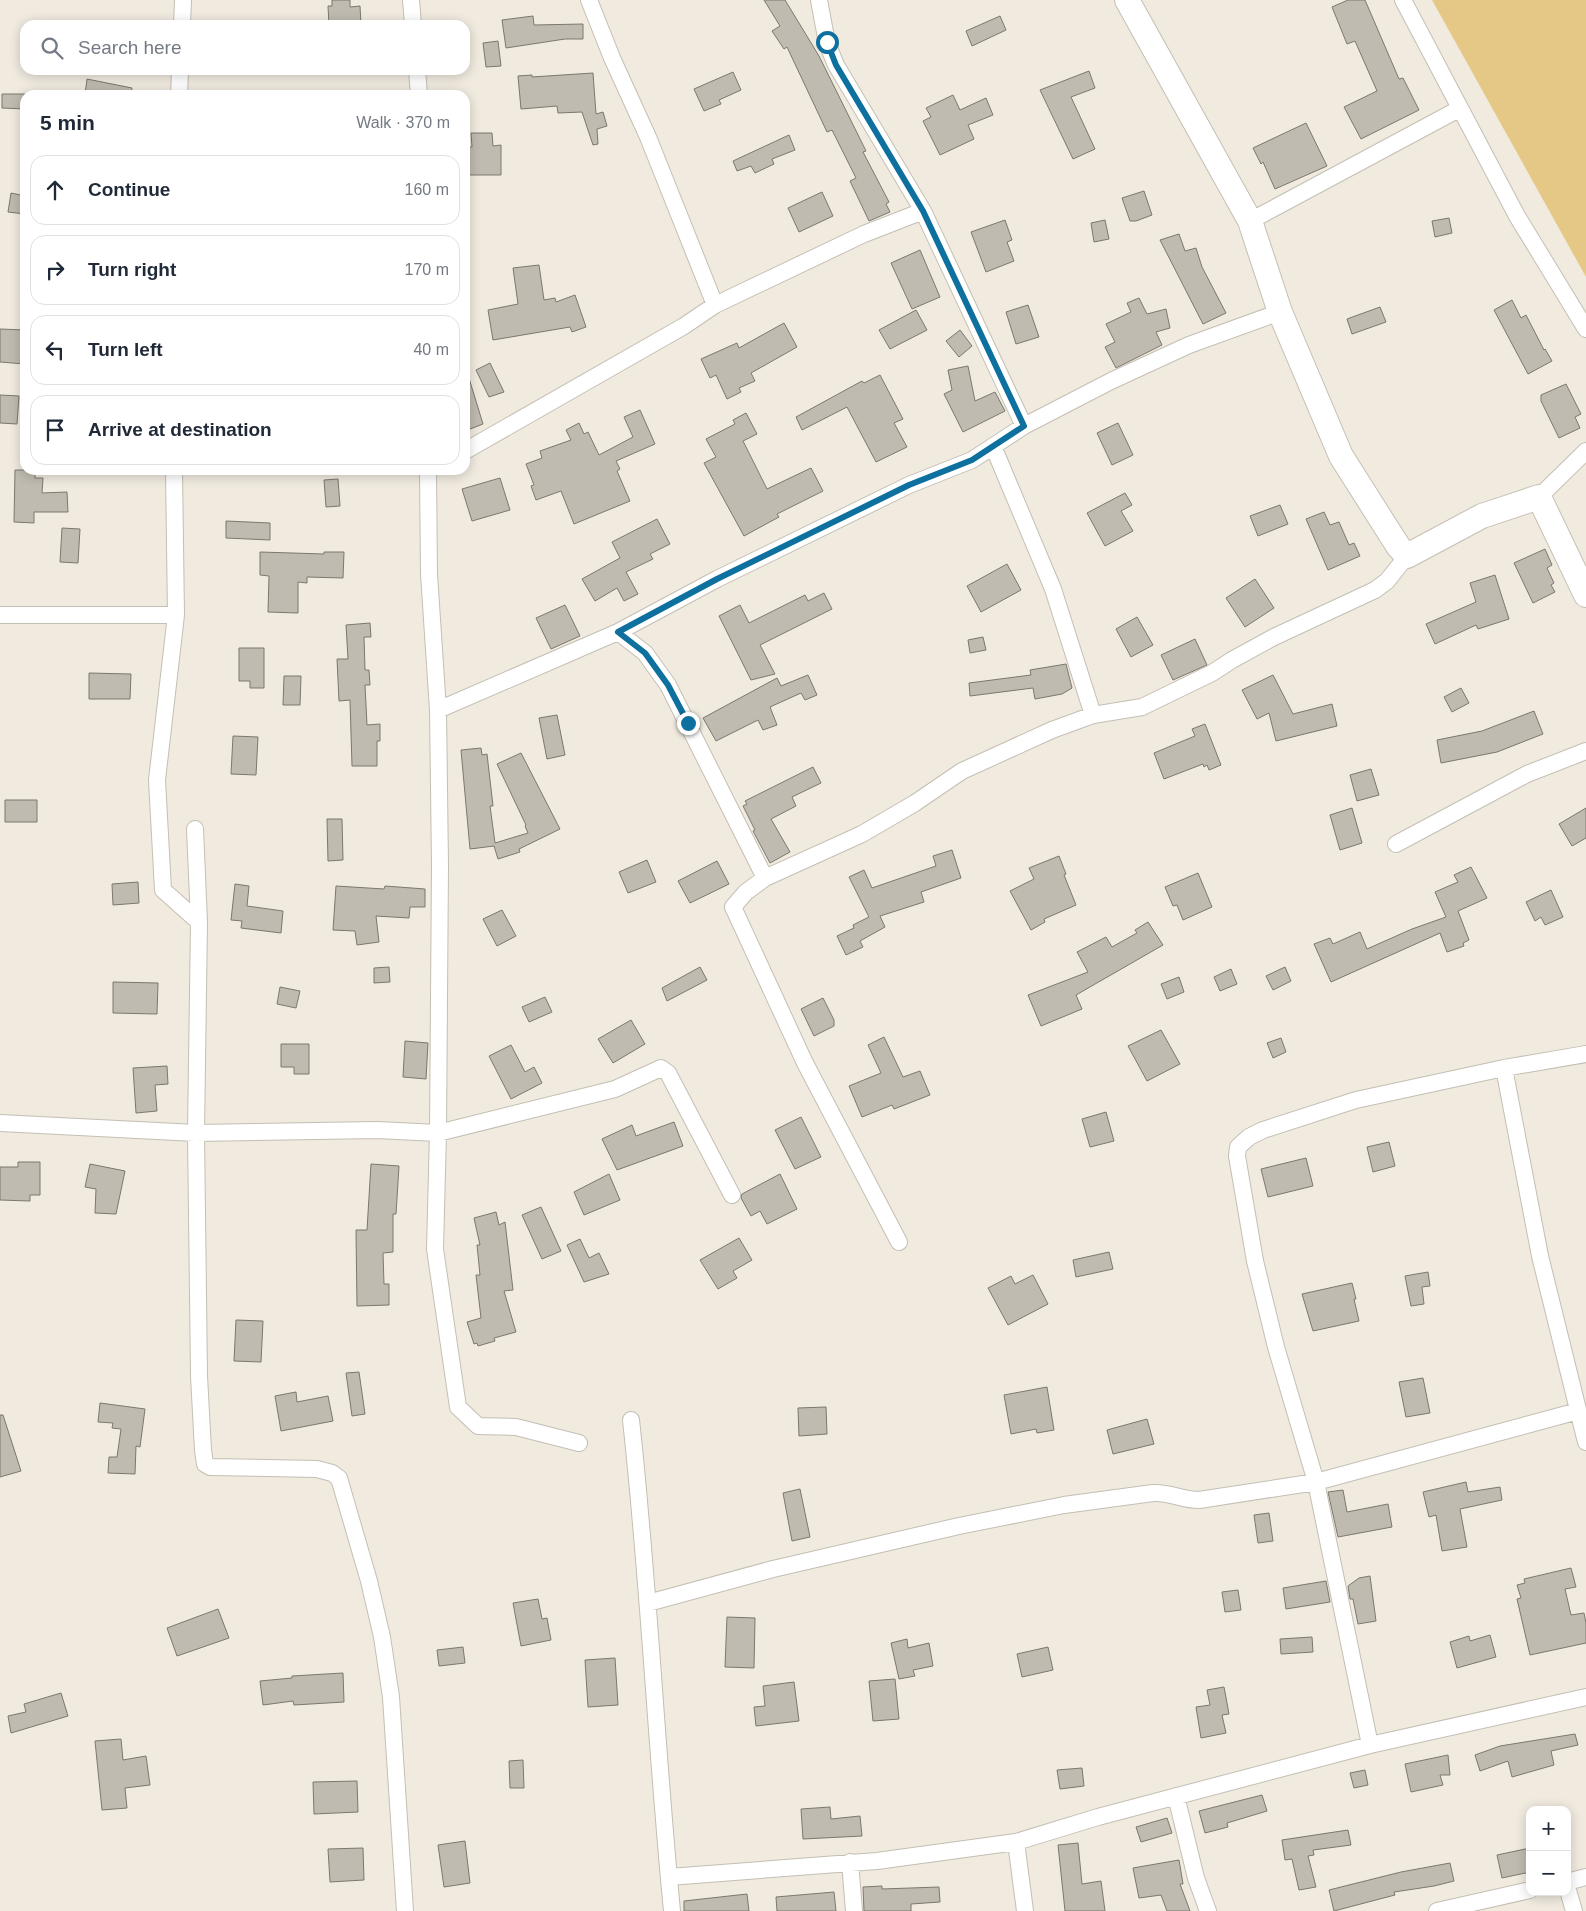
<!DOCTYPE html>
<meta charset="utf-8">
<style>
:root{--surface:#fff;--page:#f2f2f3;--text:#1f2937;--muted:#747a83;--line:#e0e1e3}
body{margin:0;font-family:Arial,sans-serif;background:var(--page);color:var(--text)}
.controls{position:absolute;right:15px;bottom:15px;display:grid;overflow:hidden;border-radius:10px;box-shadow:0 2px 12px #0003}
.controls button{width:45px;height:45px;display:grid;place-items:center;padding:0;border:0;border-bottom:1px solid var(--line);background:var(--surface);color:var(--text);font:25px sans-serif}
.stop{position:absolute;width:15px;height:15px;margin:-11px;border:4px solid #0d709e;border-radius:50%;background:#fff}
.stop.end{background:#0d709e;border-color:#fff;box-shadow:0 1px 5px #0008}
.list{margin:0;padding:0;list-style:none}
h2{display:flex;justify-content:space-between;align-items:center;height:65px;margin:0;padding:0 20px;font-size:21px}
h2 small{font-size:16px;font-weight:400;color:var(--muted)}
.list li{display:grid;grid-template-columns:32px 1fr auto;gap:15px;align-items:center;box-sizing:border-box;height:70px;margin:0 10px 10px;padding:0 10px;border:1px solid var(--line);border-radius:15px}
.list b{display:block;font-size:19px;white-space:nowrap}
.list em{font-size:16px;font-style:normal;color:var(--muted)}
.icon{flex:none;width:28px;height:28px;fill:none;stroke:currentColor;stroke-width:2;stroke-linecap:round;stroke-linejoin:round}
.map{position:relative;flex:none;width:1586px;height:1911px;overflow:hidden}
.search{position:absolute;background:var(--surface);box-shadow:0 2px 12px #0003;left:20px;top:20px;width:450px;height:55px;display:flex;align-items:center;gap:12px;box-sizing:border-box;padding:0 18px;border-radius:15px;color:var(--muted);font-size:19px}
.panel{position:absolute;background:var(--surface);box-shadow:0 2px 12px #0003;left:20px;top:90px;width:450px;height:385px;border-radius:15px}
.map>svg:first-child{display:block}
.green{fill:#e5c886}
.building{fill:#c0bbb0;stroke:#7c786e}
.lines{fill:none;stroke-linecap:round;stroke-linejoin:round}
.minor-casing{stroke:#c4bfb4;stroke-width:18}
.secondary-casing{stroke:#c4bfb4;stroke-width:26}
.minor{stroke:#fff;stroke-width:16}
.secondary{stroke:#fff;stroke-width:24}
.route{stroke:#0d709e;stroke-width:6}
</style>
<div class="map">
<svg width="1586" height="1911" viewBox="0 0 1586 1911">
<rect width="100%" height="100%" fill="#f0eadf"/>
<path class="green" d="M1432,0h154v277z"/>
<path class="building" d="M332,0h18v7l10,-1 1,19h-32l-1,-19h4z
M764,0h21l34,56 47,95 -3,1 26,50 -3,2 4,8 -21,9 -19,-40 6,-3 -24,-48 -5,2 -40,-85 -3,2 -12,-18 8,-5z
M1348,0h17l34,79 4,-1 16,32 -58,29 -17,-32 33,-16 -22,-50 -8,3 -15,-37z
M533,16l1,9 49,-1v15h-18l-59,9 -4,-28z
M1000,16l6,14 -34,16 -6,-15z
M498,41l3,25 -15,1 -3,-24z
M1089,71l6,17 -24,9 24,52 -22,10 -33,-69z
M733,72l8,18 -22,10 2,4 -17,7 -10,-22z
M593,73l3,41 7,-2 4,14 -10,3 1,15 -5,1 -11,-33 -24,1 -1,-7 -36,3 -3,-33 14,-1v2z
M87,79l45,9 -1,7h-46z
M2,94h23v15l-23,-1z
M953,95l7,15 26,-12 7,17 -25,10 6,14 -34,16 -17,-34 8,-4 -5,-9z
M1306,123l21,43 -52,23 -12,-27 -2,2 -8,-16z
M471,133h21l1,13 8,-1v30h-33l-1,-28h5z
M789,135l6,15 -23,9 2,5 -19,9 -4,-7 -14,5 -4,-10z
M1144,191l8,24 -16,6h-6l-8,-23z
M822,192l11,24 -34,16 -11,-24z
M11,193l14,3v18l-17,-2z
M1449,218l3,15 -17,4 -3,-16z
M1005,220l7,20 -5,2 7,19 -28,11 -15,-40z
M1105,220l4,19 -15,3 -3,-19z
M1179,234l6,17 11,-3 6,19 24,46 -23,11 -43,-84z
M920,250l20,47 -28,12 -21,-46z
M539,265l5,35 11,-2 1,4 19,-7 11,32 -14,5 -2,-5 -77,13 -5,-30 30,-6 -5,-36z
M1139,298l8,16 19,-5 4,19 -14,4 6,13 -46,23 -11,-21 10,-5 -9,-18 25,-12 -4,-9z
M1512,300l9,18 5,-3 18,35 1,-1 7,12 -24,13 -34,-64z
M1028,305l11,32 -23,7 -10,-32z
M1380,307l6,15 -34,12 -5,-15z
M916,310l11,20 -37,19 -11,-19z
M784,323l13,24 -46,26 4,8 -16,7 2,4 -14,7 -11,-24 -6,3 -9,-19 36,-16 2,5z
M0,329l25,1v34l-25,-2z
M960,330l12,16 -13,11 -13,-16z
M490,363l14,29 -15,5 -13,-27z
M968,366l7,35 20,-9 10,19 -42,21 -19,-38 8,-4 -4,-20z
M468,375l15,49 -18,7v-55z
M880,375l23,44 -9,4 13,24 -31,15 -29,-55 -45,23 -6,-13 66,-36 2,2z
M1566,384l15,30 -6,3 5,11 -21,10 -18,-37v-6z
M0,395l19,1 -2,28 -17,-1z
M640,410l15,34 -39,17 4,8 -3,2 13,30 -56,23 -13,-33 -25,9 -5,-14 3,-1 -8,-21 16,-6 -2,-7 31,-11 -5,-10 13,-7 5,11 4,-2 11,23 34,-18 -9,-20z
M746,413l11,21 -14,7 24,48 44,-21 12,23 -46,23 2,3 -35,19 -40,-73 12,-6 -10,-18 29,-15 -2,-4z
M1118,423l15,32 -21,10 -15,-32z
M15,470h20v8h8l-1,15 25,-1 1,20h-34v11l-20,-1z
M500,478l10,32 -38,11 -10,-32z
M338,479l2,27 -14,1 -2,-27z
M1125,493l7,12 -11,6 12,20 -28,15 -18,-33z
M1280,505l8,19 -30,12 -8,-20z
M1324,512l6,13 9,-3 10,23 5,-2 6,13 -32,14 -22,-51z
M657,519l13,25 -20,10 3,5 -27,13 12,22 -14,7 -7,-13 -22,13 -13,-22 38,-21 -8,-16z
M226,521l44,2v17l-44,-2z
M62,528l18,1 -2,34 -18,-1z
M1545,549l7,16 -5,3 7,15 -3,2 4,7 -22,11 -19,-40z
M260,552l64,2v-2h20l-1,26 -36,-1v6l-9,-1v31l-30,-1 1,-36 -9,-1z
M1007,564l14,26 -40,22 -14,-26z
M1495,575l14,44 -31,10 -2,-4 -41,19 -9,-20 50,-22 -6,-19z
M1255,579l19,29 -29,19 -19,-29z
M824,593l8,16 -72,36 15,29 -24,6 -32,-64 21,-11 9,18 56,-28 3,6z
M565,605l15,31 -29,13 -15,-31z
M1137,617l16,28 -22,12 -15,-28z
M370,623l1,14h-7l1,33h4l1,15h-5l2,40 13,-1v17h-3v25h-25l-2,-66 -11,1 -2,-42h11l-2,-34z
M983,637l3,13 -16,3 -2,-13z
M1195,639l12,26 -34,15 -12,-25z
M239,648h25v40h-14v-7h-11z
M1066,664l6,24 -10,6 -27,5 -2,-11 -63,8 -1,-13 62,-8 -1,-5z
M89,673l42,1 -1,25h-41z
M808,675l9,20 -12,5 -4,-7 -31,14 7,18 -14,5 -5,-10 -42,21 -13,-23 74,-40 4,8z
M1273,675l20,39 39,-10 5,22 -61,15 -7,-28 -12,6 -15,-29z
M284,676h17l-1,29h-17z
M1461,688l8,15 -17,9 -8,-15z
M1534,711l9,23 -46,18 -56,11 -4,-23 45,-9z
M557,715l8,40 -18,4 -8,-41z
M1205,724l16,41 -12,5 -2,-5 -3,2 -1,-3 -39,15 -10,-26 41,-17 -3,-7z
M233,736l25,1 -2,38 -25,-1z
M481,748l1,7 5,-1 6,52h-3l5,37 33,-10 -3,-7 1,-1 -29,-61 24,-11 39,76 -41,20 1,3 -22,7 -4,-13 -24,3 -9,-99z
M813,767l8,16 -29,14 4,9 -25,13 19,33 -20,11 -17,-32 2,-1 -12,-24 4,-2 -2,-3z
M1371,769l8,26 -22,6 -7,-26z
M5,800h32v22h-32z
M1352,808l10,35 -22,7 -10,-35z
M1586,808v30l-14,8 -13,-22z
M327,819h15l1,41 -15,1z
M952,850l9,28 -40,14 3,10 -44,14 5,11 -25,14 3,6 -17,8 -9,-19 17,-8 -1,-3 16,-8 -20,-40 15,-7 8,18 64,-22 -3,-10z
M1059,856l7,18 -2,1 12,30 -32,14 1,3 -14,8 -21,-39 24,-12 -5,-11z
M647,860l9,22 -28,11 -9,-21z
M717,861l12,23 -39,19 -12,-22z
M1471,867l16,31 -29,13 11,29 -6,3 1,3 -17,6 -7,-19 -109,49 -17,-38 16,-6 3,6 27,-12 7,17 45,-20 34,-12 -11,-25 23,-10 -4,-7z
M1198,873l14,34 -29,13 -6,-15 -4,1 -8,-19z
M138,882l1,21 -26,2 -1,-21z
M235,884l14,2 -2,20 36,5 -2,22 -40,-5 1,-7 -11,-1z
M336,886l48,3 1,-3 40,3v18h-15l-1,11 -33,-2 3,26 -22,3 -2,-14 -22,-1z
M1551,890l12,27 -18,8 -4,-8 -6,4 -9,-19z
M502,910l14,26 -19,10 -14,-27z
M1148,922l15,23 -87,50 6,14 -41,17 -13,-31 60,-23 -11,-20 29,-15 6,10 25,-14 -2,-3z
M389,967l1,15 -16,1v-15z
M700,967l7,13 -40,21 -5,-13z
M1285,967l6,14 -18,9 -7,-14z
M1231,969l6,15 -17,7 -6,-14z
M1179,977l5,15 -17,7 -6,-15z
M113,982l45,1 -1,31 -44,-1z
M280,987l20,4 -4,17 -19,-4z
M545,997l7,15 -23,10 -7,-15z
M823,998l11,22v6l-20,10 -13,-27z
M631,1020l14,24 -32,19 -15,-24z
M1161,1030l19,34 -33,17 -19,-35z
M884,1037l19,40 17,-6 10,24 -36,14 -2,-4 -30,12 -13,-31 32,-13 -13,-28z
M1281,1038l5,14 -13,6 -6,-15z
M405,1041l23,2 -2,36 -23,-2z
M281,1044h28v30h-15v-7h-13z
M511,1045l14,27 9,-5 8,16 -31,16 -22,-43z
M167,1066l1,18 -13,1 2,26 -21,2 -3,-45z
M1106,1112l8,29 -24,6 -8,-28z
M801,1117l20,40 -26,12 -20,-39z
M674,1122l9,24 -66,24 -15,-31 30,-14 4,11z
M1389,1142l6,24 -22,6 -6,-25z
M1306,1158l7,28 -45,11 -7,-28z
M18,1162h22v33h-10v6l-30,-1v-33h18z
M90,1164l35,7 -9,43 -21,-1 1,-24 -11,-2z
M371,1164l28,2 -3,48h-3v38l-10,1 1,31h5v21l-32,1 -1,-76h11z
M609,1174l11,26 -36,15 -10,-23z
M780,1174l17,35 -30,15 -7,-13 -9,5 -10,-18 1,-4z
M541,1207l20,44 -19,8 -20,-44z
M496,1212l3,13 6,-3 8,68 -9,1 12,41 -22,6 1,3 -17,5 -1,-3 -3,1 -7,-22 14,-4 -5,-43h4l-3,-30h3l-6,-27z
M739,1238l13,22 -19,11 4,7 -19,11 -18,-29z
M580,1239l9,19 10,-5 10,21 -25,8 -17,-37z
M1109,1252l4,17 -37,8 -3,-17z
M1428,1272l2,14 -8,1 2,17 -13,2 -6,-30z
M1033,1275l15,29 -40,21 -20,-37 23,-12 4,8z
M1352,1283l4,16h-2l5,22 -46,10 -11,-37z
M236,1320l27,1 -2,41 -27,-1z
M359,1372l6,42 -13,2 -6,-43z
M1423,1378l7,35 -24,4 -7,-35z
M1047,1387l7,43 -17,3 -1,-4 -25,5 -7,-39z
M296,1392l1,10 31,-6 5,25 -52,10 -6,-35z
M100,1403l45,6 -5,38 -4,-1 -1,28 -27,-1 1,-16h8l4,-28 -9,-1 1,-5 -15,-1z
M826,1407l1,27 -28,2 -1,-28z
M0,1415h3l18,56 -21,6z
M1147,1419l7,25 -41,10 -6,-24z
M1466,1482l2,10 32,-5 2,13 -42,9 7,38 -25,4 -6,-36 -7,2 -6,-25z
M800,1489l10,48 -18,4 -9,-48z
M1343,1490l4,22 41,-8 4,23 -54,10 -10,-45z
M1269,1513l4,28 -15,2 -4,-28z
M1571,1568l5,19 -11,2 6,26 13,-2 2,10v20l-56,12 -13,-56 4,-1 -4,-13 8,-2 -1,-4z
M1370,1576l6,45 -18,3 -5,-25h-3l-2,-13 11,-8z
M1326,1581l4,21 -44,7 -3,-21z
M1238,1590l3,20 -16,2 -3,-20z
M538,1599l4,20 5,-1 4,22 -30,6 -8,-43z
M218,1609l11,29 -52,18 -10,-28z
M727,1617l28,1 -1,50 -29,-1z
M1490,1635l6,22 -39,11 -7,-26 19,-6 1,5z
M1312,1637l1,15 -32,2 -1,-15z
M907,1639l1,9 21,-5 4,23 -20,4 2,6 -16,3 -8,-36z
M463,1647l2,16 -26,3 -2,-16z
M1048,1647l5,23 -31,7 -5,-23z
M615,1658l3,47 -30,2 -3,-47z
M343,1673l1,29 -50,3 -1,-4 -30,4 -3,-24 32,-3v-2z
M895,1679l4,40 -26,2 -4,-40z
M794,1682l5,39 -43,5 -2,-19 11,-1 -2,-20z
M1224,1687l5,27 -7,1 4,18 -25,5 -5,-31 14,-2 -3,-15z
M61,1693l7,23 -57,17 -3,-17 18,-4 -2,-8z
M1575,1734l3,11 -27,6 3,14 -42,12 -4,-16 -28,10 -5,-16 25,-9z
M121,1739l2,21 23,-4 4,29 -25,3 2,20 -25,2 -7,-69z
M1448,1755l2,20h-10l3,10 -32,7 -6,-28z
M523,1760l1,28h-14l-1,-27z
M1082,1768l2,18 -24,3 -3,-19z
M1365,1770l3,15 -14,3 -4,-15z
M357,1781l1,31 -44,2 -1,-32z
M1262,1795l5,16 -40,12 1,4 -23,6 -6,-22z
M830,1807l1,12 29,-3 2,20 -59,3 -2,-30z
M1167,1818l5,15 -31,9 -5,-15z
M1348,1830l3,15 -38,5 1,5 -6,1 8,31 -17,3 -7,-31 -7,1 -3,-20z
M465,1841l5,42 -26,4 -6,-42z
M1078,1843l4,41 19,-3 4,30h-40l-7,-66z
M363,1848l1,32 -34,2 -2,-33z
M1530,1848v24l-28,6 -5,-23z
M1179,1860l4,24h-3l10,27h-23l-6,-16 -22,3 -6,-30z
M1450,1863l4,18 -20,5 -40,6 1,3 -61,16 -5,-21 72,-18z
M882,1886v3l57,-2 1,15 -29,2v7h-47l-1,-24z
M834,1892l2,19h-59l-1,-14z
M747,1894l2,17h-65v-10z"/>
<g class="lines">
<g class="minor-casing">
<path id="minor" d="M411,0l2,25
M589,0l23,58 36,79 67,168
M819,0l8,43 9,22 87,146
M1403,0l114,216 69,113
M182,25l1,-25
M417,70l2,25
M179,95l1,-25
M1250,221l209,-112
M993,446l60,143 40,126
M465,451l219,-125 31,-21 149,-71 59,-23 101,215
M174,470l2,145 -19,165 6,110 36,32 -3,211 3,243 4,74 2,14 5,3 107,2 15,4 7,5 30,103 13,56 9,60 14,214
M428,470l1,104 9,136 2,155 -2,268 -3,116 23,158 20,19 38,1 63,16
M1539,497l47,-46
M0,615h176
M618,632l27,21 23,32 97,193
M438,710l180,-78 99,-53 192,-94 63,-25 52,-34 87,-45 78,-36 91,-33
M195,829l4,93
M1396,844l131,-70 59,-23
M1504,1068l36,188 46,186
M0,1123l196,10 181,-3 61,3 177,-44 46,-21 7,5 64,122
M899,1242l-94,-179 -72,-156 13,-15 19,-14 97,-44 53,-31 47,-32 90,-41 41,-15 49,-8 70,-34 20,-13 42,-23 101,-47 12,-9 20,-25
M631,1420c18,163 25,327 41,491
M648,1603l125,-34 186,-43 105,-21 89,-12c16,-1 30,7 46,7l117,-18 262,-71
M1370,1745l-54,-263 -40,-135 -21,-86 -18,-105 1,-9 11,-10 14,-7 93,-30 148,-32 82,-14
M1176,1796l20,82 12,33
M1016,1842l9,69
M850,1862l4,49
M669,1877l208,-16 139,-19 82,-25 272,-72 216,-48
M1567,1882l19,-5
M1567,1887l7,24
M1437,1911l93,-21"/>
</g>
<g class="secondary-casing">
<path id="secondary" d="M1127,0l123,221 30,91 61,144 57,90 9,10 75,-40 57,-19 47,98"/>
</g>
<use href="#minor" class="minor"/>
<use href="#secondary" class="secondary"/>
</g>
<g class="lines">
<path class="route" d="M688,723l-20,-38 -23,-32 -27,-21 99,-53 192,-94 63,-25 52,-34 -101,-215 -87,-146 -9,-23"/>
</g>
</svg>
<div class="controls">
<button>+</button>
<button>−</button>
</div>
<div class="stop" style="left:827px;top:42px"></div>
<div class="stop end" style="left:688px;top:723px"></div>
<div class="search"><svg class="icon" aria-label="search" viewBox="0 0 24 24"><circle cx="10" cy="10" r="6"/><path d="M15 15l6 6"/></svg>Search here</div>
<section class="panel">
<h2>5 min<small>Walk · 370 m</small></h2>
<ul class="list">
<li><svg class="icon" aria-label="ahead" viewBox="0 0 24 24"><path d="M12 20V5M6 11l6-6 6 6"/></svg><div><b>Continue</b></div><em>160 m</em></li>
<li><svg class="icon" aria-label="right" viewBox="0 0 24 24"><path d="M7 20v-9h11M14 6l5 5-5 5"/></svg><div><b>Turn right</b></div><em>170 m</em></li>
<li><svg class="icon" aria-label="left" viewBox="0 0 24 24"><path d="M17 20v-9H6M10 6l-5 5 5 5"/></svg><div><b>Turn left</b></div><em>40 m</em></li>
<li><svg class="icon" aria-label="arrive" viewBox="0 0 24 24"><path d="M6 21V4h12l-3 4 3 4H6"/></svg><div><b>Arrive at destination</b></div></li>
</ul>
</section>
</div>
